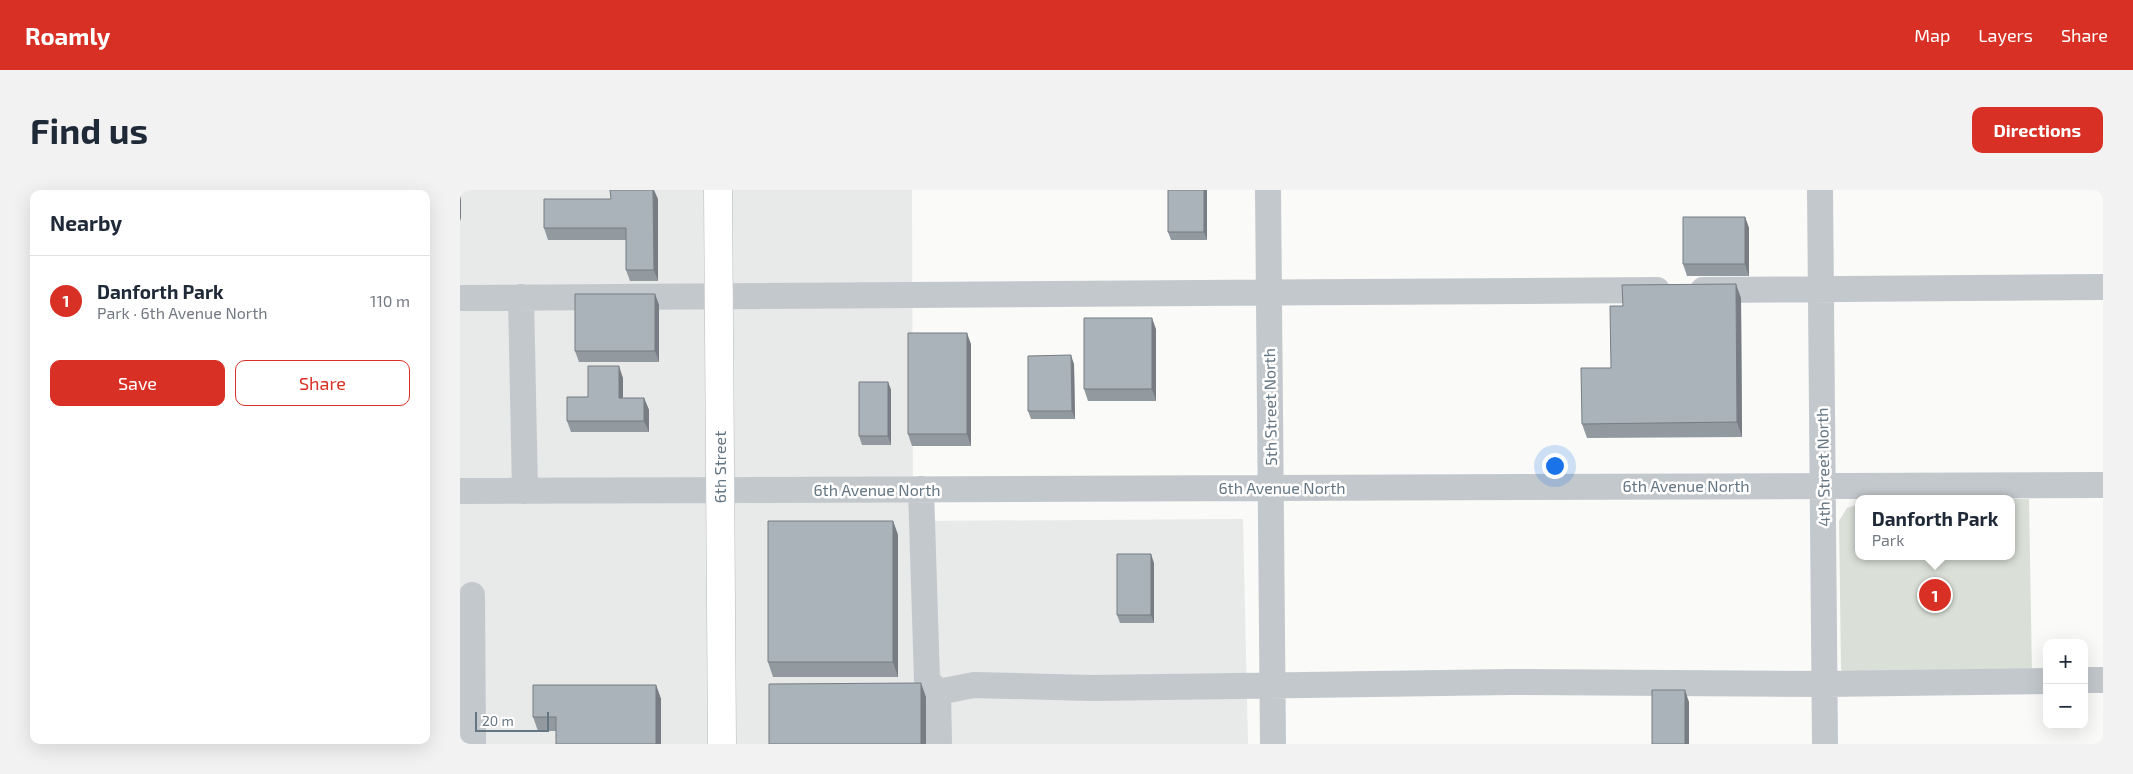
<!DOCTYPE html>
<meta charset="utf-8">
<style>
:root{--surface:#fff;--page:#f2f2f3;--text:#1f2937;--muted:#747a83;--line:#e0e1e3;--accent:#d93025}
body{margin:0;font-family:"Exo 2",sans-serif;background:var(--page);color:var(--text)}
.controls{position:absolute;right:15px;bottom:15px;display:grid;overflow:hidden;border-radius:10px;box-shadow:0 5px 20px #0002}
.controls button{width:45px;height:45px;display:grid;place-items:center;padding:0;border:0;border-bottom:1px solid var(--line);background:var(--surface);color:var(--text);font:25px sans-serif}
.scale{position:absolute;left:15px;bottom:12px;width:74px;box-sizing:border-box;padding-left:5px;border:2px solid #657683;border-top:0;font-size:14px;line-height:18px;white-space:nowrap;color:#657683;-webkit-text-stroke:4px #fff;paint-order:stroke}
.you{position:absolute;left:1094px;top:275px;width:18px;height:18px;margin:-12px;border:4px solid #fff;border-radius:50%;background:#1a73e8;box-shadow:0 0 0 8px #1a73e833}
.badge{display:grid;place-items:center;width:32px;height:32px;border-radius:50%;background:var(--accent);color:#fff;font-size:16px;font-weight:700}
.pin{position:absolute;translate:-50% -50%;border:2px solid #fff;box-shadow:0 1px 5px #0006}
.popup{position:absolute;left:1395px;top:305px;width:160px;height:65px;box-sizing:border-box;display:grid;place-content:center;border-radius:10px;background:var(--surface);filter:drop-shadow(0 1px 4px #0005);font-size:16px;white-space:nowrap;color:var(--muted)}
.popup b{font-size:19px;color:var(--text)}
.popup::after{content:'';position:absolute;left:50%;top:100%;margin-left:-10px;border:10px solid transparent;border-top-color:var(--surface)}
.list{margin:0;padding:0;list-style:none}
h2{display:flex;justify-content:space-between;align-items:center;height:65px;margin:0;padding:0 20px;font-size:21px}
h2 small{font-size:16px;font-weight:400;color:var(--muted)}
.list li{display:grid;grid-template-columns:32px 1fr auto;gap:15px;align-items:center;box-sizing:border-box;height:90px;padding:0 20px;border-top:1px solid var(--line)}
.list b{display:block;font-size:19px;white-space:nowrap}
.list p{margin:0;font-size:16px;white-space:nowrap;color:var(--muted)}
.list em{font-size:16px;font-style:normal;color:var(--muted)}
.actions{display:flex;gap:10px;padding:15px 20px}
.actions a{flex:1;padding:11px 0;border:1px solid var(--accent);border-radius:10px;text-align:center;font-size:18px;color:var(--accent)}
.actions .main{background:var(--accent);color:#fff}
.map{position:relative;flex:none;width:1643px;height:554px;overflow:hidden;border-radius:10px}
header{display:flex;align-items:center;gap:30px;box-sizing:border-box;height:70px;padding:0 25px;background:var(--accent);color:#fff}
header strong{font-size:24px}
nav{display:flex;gap:28px;margin-inline-start:auto;font-size:18px}
.intro{display:flex;align-items:center;justify-content:space-between;box-sizing:border-box;height:120px;padding:0 30px}
h1{margin:0;font-size:35px}
.button{padding:12px 22px;border-radius:10px;background:var(--accent);color:#fff;font-size:18px;font-weight:700}
main{display:flex;gap:30px;padding:0 30px}
aside{flex:1;background:var(--surface);border-radius:10px;box-shadow:0 5px 20px #0002}
.map>svg:first-child{display:block}
.built{fill:#e8e9e9}
.green{fill:#dadfd7}
.lines{fill:none;stroke-linecap:round;stroke-linejoin:round}
.major-casing{stroke:#b5babe;stroke-width:29}
.minor{stroke:#c3c8cc;stroke-width:26}
.major{stroke:#fff;stroke-width:28}
.wall{fill:#929a9f}
.shaded-wall{fill:#777d82}
.building{fill:#aab3b9;stroke:#777d82}
.labels{text-anchor:middle;stroke-width:5;stroke-linejoin:round;paint-order:stroke}
.street-label{font-size:16px;fill:#657683;stroke:#fff}
</style>
<header>
<strong>Roamly</strong>
<nav><a>Map</a><a>Layers</a><a>Share</a></nav>
</header>
<div class="intro"><h1>Find us</h1><a class="button">Directions</a></div>
<main>
<aside>
<h2>Nearby<small></small></h2>
<ul class="list">
<li><span class="badge">1</span><div><b>Danforth Park</b><p>Park · 6th Avenue North</p></div><em>110 m</em></li>
</ul>
<div class="actions"><a class="main">Save</a><a>Share</a></div>
</aside>
<div class="map">
<svg width="1643" height="554" viewBox="0 0 1643 554">
<rect width="100%" height="100%" fill="#fafaf8"/>
<path class="built" d="M0,0h452l1,331 330,-2 5,225h-788z"/>
<path class="green" d="M1551,309h18l3,177 -189,-3 -2,-4 -2,-148 8,-13 12,-4v52h152z"/>
<g class="lines">
<g class="major-casing">
<path id="major" d="M258,0l4,554"/>
</g>
<path class="minor" d="M808,0l5,554
M1360,0l5,554
M1243,100l400,-3
M61,107l4,194
M0,108l1197,-8
M461,299l6,191 11,12 1,52
M0,301l1643,-6
M12,405l1,149
M1624,490h19
M478,502l36,-7 117,3 420,-6 314,2 222,-3"/>
<use href="#major" class="major"/>
</g>
<path class="wall" d="M747,0v50h-36l-3,-8z
M198,9v82h-28l-4,-11v-30h-78l-4,-12z
M1285,27l4,11v48h-62l-4,-12z
M195,104l4,11v57h-80l-4,-11z
M1281,108l1,139 -155,1 -5,-14 29,-56 12,-62z
M696,139v72h-68l-4,-12z
M511,154v102h-59l-4,-12z
M614,174l1,55h-44l-3,-8z
M163,188v20h21l5,12v22h-78l-4,-11 21,-24z
M428,192l3,8v55h-29l-3,-9z
M433,331l5,14v142h-125l-5,-15z
M694,373v60h-34l-3,-8z
M196,495l5,14v45l-105,-13h-18l-5,-14z"/>
<path class="shaded-wall" d="M0,0h1v31l-1,-3z
M193,0h1l4,9v82l-4,-11z
M744,0h3v50l-3,-8z
M1285,27l4,11v48l-4,-12z
M1276,94l5,14 1,139 -5,-15z
M195,104l4,11v57l-4,-11z
M692,128l4,11v72l-4,-12z
M507,143l4,11v102l-4,-12z
M611,165l3,9 1,55 -3,-8z
M159,176l4,12v32l-4,-12z
M428,192l3,8v55l-3,-9z
M184,208l5,12v22l-5,-11z
M433,331l5,14v142l-5,-15z
M691,364l3,9v60l-3,-8z
M461,493l5,14v47h-5z
M196,495l5,14v45h-5z
M1225,500l4,12v42h-4z"/>
<path class="building" d="M150,0h43l1,80h-28v-42h-82v-29h67z
M708,0h36v42h-36z
M1223,27h62v47h-62z
M1276,94l1,138 -155,2 -1,-56h30l-1,-62h13l-1,-21z
M115,104h80v57h-80z
M624,128h68v71h-68z
M448,143h59v101h-59z
M611,165l1,56h-44v-55z
M128,176h31v32h25v23h-77v-24h21z
M399,192h29v54h-29z
M308,331h125v141h-125z
M657,364h34v61h-34z
M461,493v61h-152v-60z
M73,495h123v59h-100v-27h-23z
M1192,500h33v54h-33z"/>
<g class="labels">
<g class="street-label">
<text transform="translate(810 217) rotate(-91)" y="6">5th Street North</text>
<text transform="translate(260 277) rotate(-90)" y="6">6th Street</text>
<text transform="translate(1363 277) rotate(-91)" y="6">4th Street North</text>
<text x="1226" y="302">6th Avenue North</text>
<text x="822" y="304">6th Avenue North</text>
<text x="417" y="306">6th Avenue North</text>
</g>
</g>
</svg>
<div class="controls">
<button>+</button>
<button>−</button>
</div>
<div class="scale">20 m</div>
<div class="you"></div>
<div class="pin badge" style="left:1475px;top:405px">1</div>
<div class="popup"><b>Danforth Park</b>Park</div>
</div>
</main>
